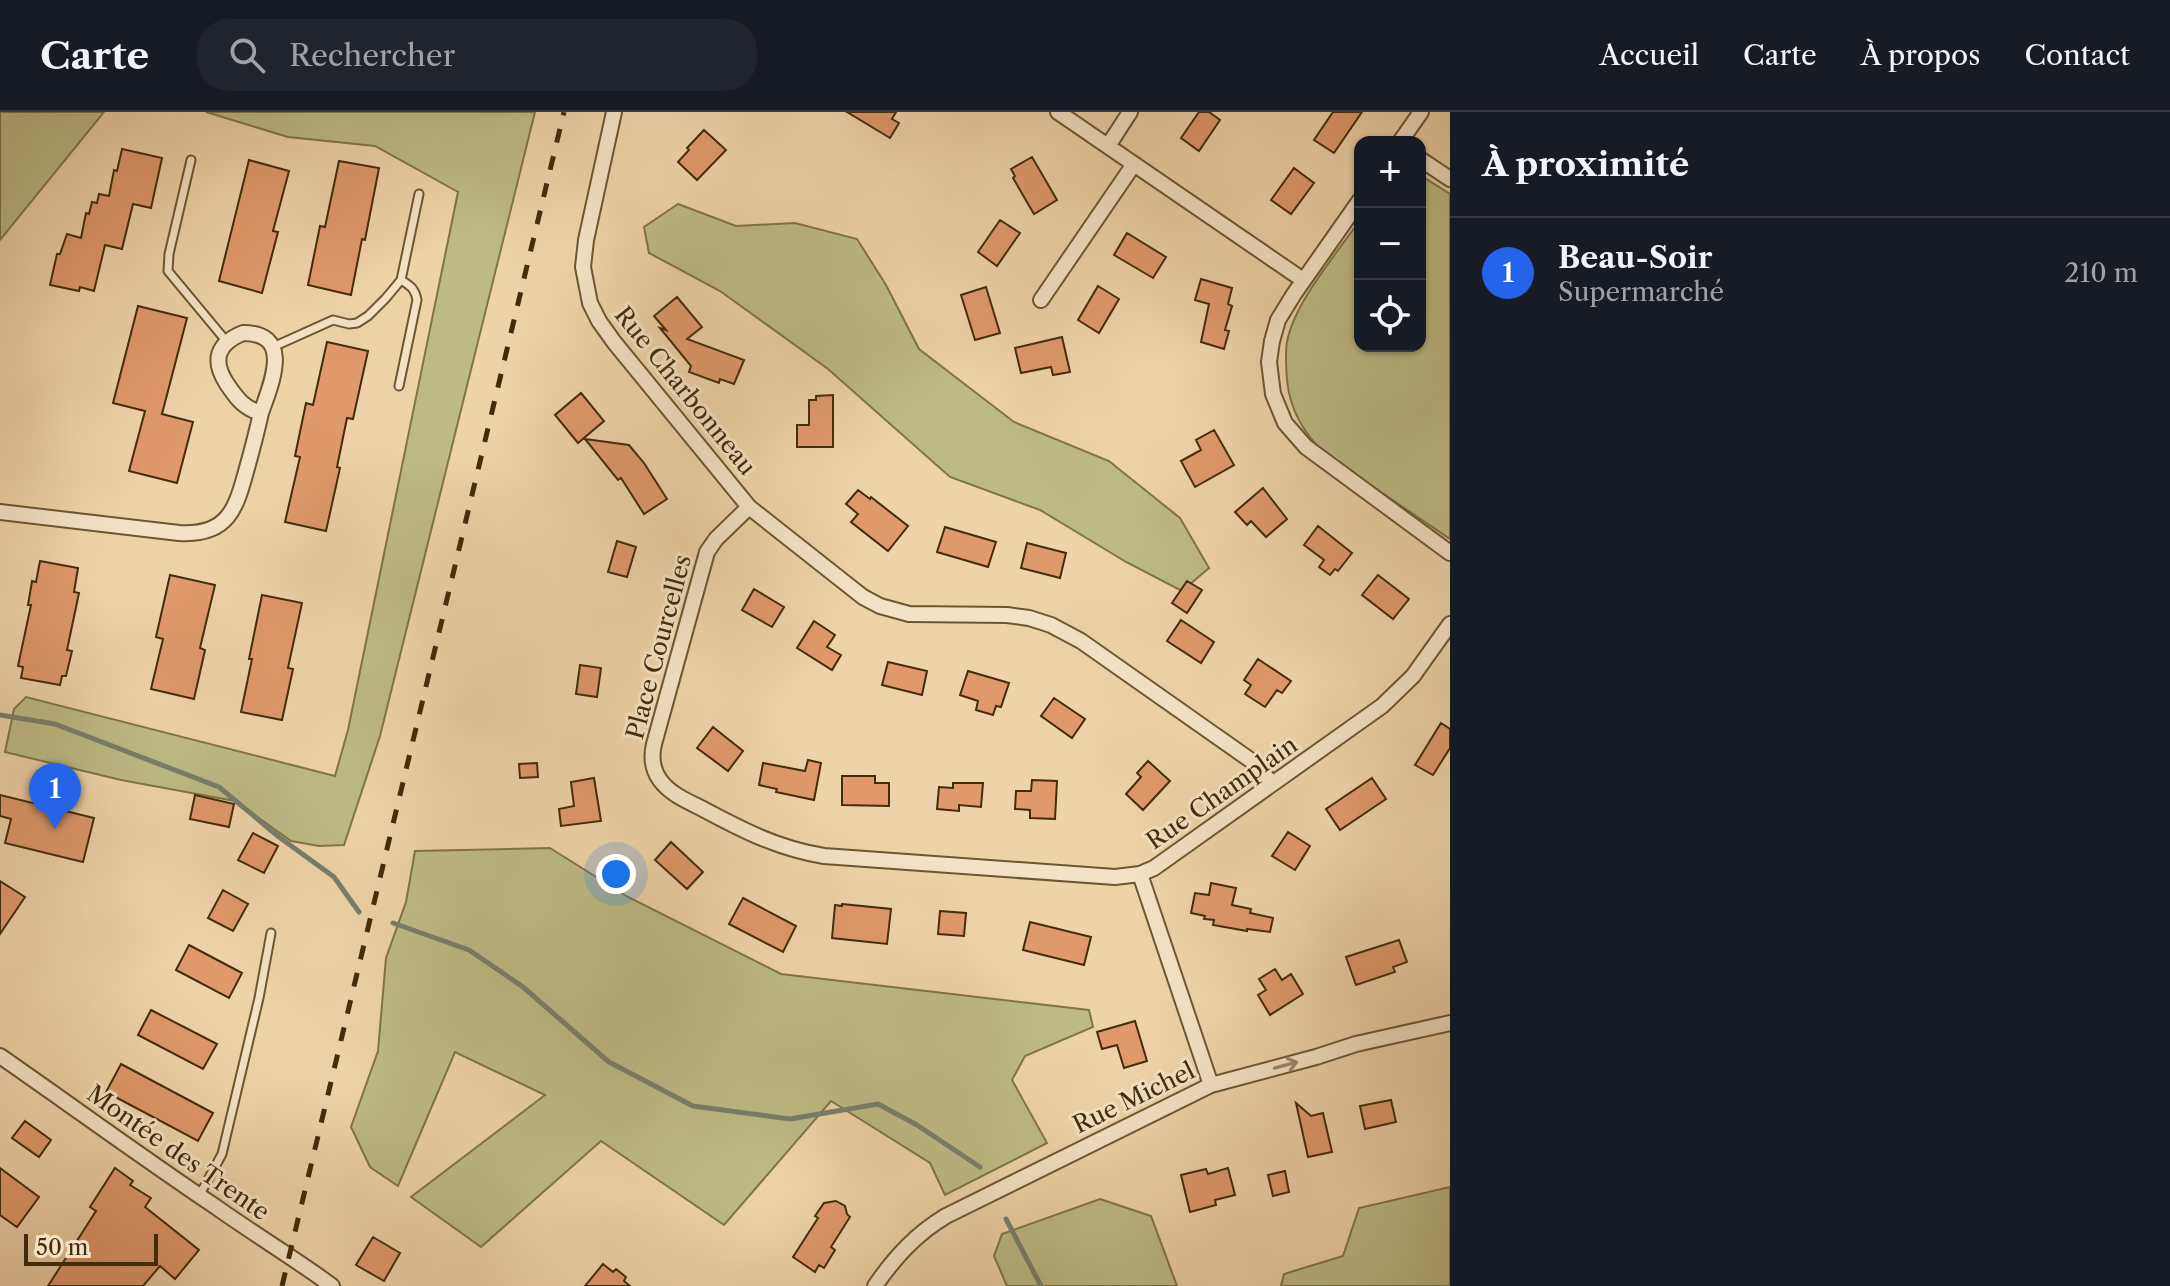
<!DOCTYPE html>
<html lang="fr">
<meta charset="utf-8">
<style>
:root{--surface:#171b24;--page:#20242c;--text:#f1f3f6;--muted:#9ea1a6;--line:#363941;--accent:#2563eb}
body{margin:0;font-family:"Libre Caslon Text",serif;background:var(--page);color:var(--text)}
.controls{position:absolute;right:24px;top:24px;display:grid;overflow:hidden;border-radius:16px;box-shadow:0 2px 6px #0004}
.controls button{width:72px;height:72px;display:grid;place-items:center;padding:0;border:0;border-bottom:2px solid var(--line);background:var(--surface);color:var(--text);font:40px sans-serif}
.scale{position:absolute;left:24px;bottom:20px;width:134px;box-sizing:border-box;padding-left:8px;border:4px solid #422c0b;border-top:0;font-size:22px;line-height:28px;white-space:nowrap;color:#422c0b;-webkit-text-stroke:6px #f5e2c6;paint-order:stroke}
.you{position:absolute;left:616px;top:762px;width:28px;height:28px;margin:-20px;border:6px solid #fff;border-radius:50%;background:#1a73e8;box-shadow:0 0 0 12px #1a73e833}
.badge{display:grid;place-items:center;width:52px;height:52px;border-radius:50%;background:var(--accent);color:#fff;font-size:26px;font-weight:700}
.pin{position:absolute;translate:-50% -66px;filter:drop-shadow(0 2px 4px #0008)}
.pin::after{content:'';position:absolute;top:42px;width:28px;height:24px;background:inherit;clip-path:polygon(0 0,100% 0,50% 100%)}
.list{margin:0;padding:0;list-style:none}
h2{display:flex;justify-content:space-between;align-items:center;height:104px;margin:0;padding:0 32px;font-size:34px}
h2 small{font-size:26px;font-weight:400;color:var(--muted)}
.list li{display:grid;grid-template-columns:52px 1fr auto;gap:24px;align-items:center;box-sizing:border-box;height:112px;padding:0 32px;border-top:2px solid var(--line)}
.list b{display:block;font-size:30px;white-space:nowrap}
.list p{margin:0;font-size:26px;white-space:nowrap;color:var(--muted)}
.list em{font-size:26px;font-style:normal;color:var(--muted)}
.icon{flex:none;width:44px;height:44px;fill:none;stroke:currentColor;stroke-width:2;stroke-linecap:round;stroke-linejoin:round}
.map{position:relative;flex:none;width:1450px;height:1174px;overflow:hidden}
header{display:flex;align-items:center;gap:48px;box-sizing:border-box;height:112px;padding:0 40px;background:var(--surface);border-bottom:2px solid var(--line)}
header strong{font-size:38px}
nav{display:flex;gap:44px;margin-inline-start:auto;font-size:28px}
.search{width:560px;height:72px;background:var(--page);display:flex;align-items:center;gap:20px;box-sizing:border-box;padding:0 28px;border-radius:32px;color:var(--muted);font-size:30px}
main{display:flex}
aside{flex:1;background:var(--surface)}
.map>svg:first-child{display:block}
.green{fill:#bdbb85;stroke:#807448;stroke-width:2}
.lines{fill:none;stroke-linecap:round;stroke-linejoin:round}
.stream{stroke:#777f6c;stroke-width:5}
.building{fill:#e0996b;stroke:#422c0b;stroke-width:2}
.service-casing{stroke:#6d5632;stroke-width:11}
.minor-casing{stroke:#6d5632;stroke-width:18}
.service{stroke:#f5e2c6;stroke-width:7}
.minor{stroke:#f5e2c6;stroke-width:14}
.rail{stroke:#422c0b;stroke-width:5;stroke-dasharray:14 14;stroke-linecap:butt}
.oneway{stroke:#9c8768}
.labels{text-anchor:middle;stroke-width:6;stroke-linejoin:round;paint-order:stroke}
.street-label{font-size:24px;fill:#422c0b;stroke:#f5e2c6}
</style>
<header>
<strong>Carte</strong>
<div class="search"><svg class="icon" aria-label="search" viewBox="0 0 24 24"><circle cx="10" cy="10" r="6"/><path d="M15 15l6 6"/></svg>Rechercher</div>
<nav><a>Accueil</a><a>Carte</a><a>À propos</a><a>Contact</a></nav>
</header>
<main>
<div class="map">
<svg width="1450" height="1174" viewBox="0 0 1450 1174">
<rect width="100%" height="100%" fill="#efd3a8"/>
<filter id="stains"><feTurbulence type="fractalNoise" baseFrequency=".0025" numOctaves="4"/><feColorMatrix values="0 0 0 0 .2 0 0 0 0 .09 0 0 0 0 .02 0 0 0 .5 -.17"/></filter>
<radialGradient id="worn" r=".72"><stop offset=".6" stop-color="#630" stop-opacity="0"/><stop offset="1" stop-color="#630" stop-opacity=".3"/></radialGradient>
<path class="green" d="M0,0h104l-104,128z
M206,0h329l-155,624 -36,109 -25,1 -28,-5 -56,-40 -114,-21 -116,-28 9,-43 12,-12 309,79 13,-46 110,-538 -83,-46 -87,-9z
M1420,63l30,19v345l-124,-84c-22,-22 -36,-44 -39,-75 -1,-13 -2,-26 0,-38 7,-39 50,-89 73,-122v126h60z
M678,92l58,22 59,-3 62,16 29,46 33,64 95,73 95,39 71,57 29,50 -27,23 -56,-29 -86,-52 -90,-33 -122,-108 -108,-78 -71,-38 -5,-26z
M550,736l78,49 153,77 308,36 4,17 -68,29 -13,24 35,63 -102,52 -15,-32 -99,-62 -107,124 -123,-84 -120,106 -70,-50 134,-102 -90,-43 -57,134 -28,-19 -19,-40 27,-76 8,-93 20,-56 9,-51z
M1450,1075v99h-169l3,-12 59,-18 16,-48z
M1100,1087l51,17 26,70h-170l-13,-30 8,-22z"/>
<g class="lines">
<path class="stream" d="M0,603l55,9 164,63 60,50 55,40 25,35
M393,811l76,27 54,37 86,75 84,44 97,13 88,-15 39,21 63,42
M1006,1107l35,67"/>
</g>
<path class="building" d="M847,0h49l-4,7 7,4 -9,15z
M1199,0h10l11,8 -21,31 -18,-13z
M1333,0h29l-28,41 -20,-13z
M704,18l22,20 -29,30 -19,-18 11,-12 -2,-2z
M122,37l40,9 -11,50 -18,-4 -11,45 -17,-4 -11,46 -14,-4 -1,4 -29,-6 7,-31h3l7,-20 14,4 5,-25 3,1 3,-12 5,1 2,-9 10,2 5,-26 3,1z
M1032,45l25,43 -23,14 -21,-36 2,-2 -4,-7z
M249,48l40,11 -16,60 5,1 -16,61 -43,-12z
M339,49l40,7 -14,72 -3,-1 -11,56 -43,-10 12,-59 5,1z
M1294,56l20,15 -23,31 -20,-14z
M1000,108l20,13 -23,33 -19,-14z
M1127,121l39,24 -13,21 -39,-23z
M1201,167l31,9 -4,16 4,2 -7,24 4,1 -5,18 -23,-7 8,-38 -14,-4z
M1098,174l21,13 -20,34 -21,-13z
M986,175l14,46 -25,7 -14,-45z
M677,185l25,30 -15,12 57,21 -10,24 -14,-5 -1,4 -30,-11 2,-6 -31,-38 6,2 -12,-14z
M138,194l49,12 -25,96 31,8 -16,61 -48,-12 16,-60 -32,-8z
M1062,225l8,35 -17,3 -2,-8 -30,6 -6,-25z
M327,230l41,9 -15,68 -6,-1 -10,49 3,1 -14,63 -41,-9 15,-65 -5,-1 11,-53 7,2z
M581,281l23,28 -26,22 -23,-28z
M833,283v52h-36v-22h12v-25h7v-4z
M1214,318l20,35 -39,22 -14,-26 20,-11 -5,-10z
M585,327l44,6 15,18 23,36 -23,15 -23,-36 -3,2z
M1263,376l24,31 -21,18 -15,-16 -4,4 -12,-13z
M858,378l12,9 1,-2 37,29 -20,25 -37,-29 7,-8 -12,-10z
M1318,414l34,27 -14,18 -3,-2 -5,6 -11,-8 5,-7 -20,-15z
M945,415l51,15 -8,25 -51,-15z
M617,429l19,6 -9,30 -19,-5z
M1027,431l39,10 -6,25 -39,-10z
M40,449l38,7 -4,24 5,1 -12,57 5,1 -6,25h-4l-2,9 -39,-7 2,-11 -5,-1 13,-61h-3l4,-24 4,1z
M170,463l45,10 -15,63 5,2 -11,49 -43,-10 12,-50 -7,-2z
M1378,463l31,24 -16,20 -31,-24z
M1187,469l15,9 -15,23 -15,-10z
M754,477l30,18 -12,20 -30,-17z
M262,483l40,8 -14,65 5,1 -11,51 -41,-8 11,-53h-3z
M1181,508l33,22 -13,21 -34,-22z
M814,509l21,14 -8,12 14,8 -9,15 -35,-22z
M1258,547l33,22 -9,12 -5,-3 -12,17 -20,-13 6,-9 -7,-5z
M888,550l39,9 -5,24 -40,-10z
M580,553l21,3 -4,29 -21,-3z
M968,559l41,12 -8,24 -5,-1 -3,9 -17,-5 2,-9 -18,-6z
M1054,586l31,21 -13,19 -31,-22z
M1441,611l9,6v19l-17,27 -18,-10z
M713,615l30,24 -15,20 -31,-23z
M808,648l13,3 -7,37 -38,-8 1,-3 -18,-4 4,-22 42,8z
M1148,649l22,20 -27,29 -17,-16 15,-17 -4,-4z
M537,651l1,14 -18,1 -1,-14z
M842,664h33v7h14v23l-47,-1z
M594,666l7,43 -40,5 -2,-17 15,-3 -3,-24z
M1372,666l14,21 -46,31 -14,-21z
M1032,668l25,1 -2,38 -25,-1v-8l-15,-1 1,-18h15z
M953,671h30l-2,24 -22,-2v6l-22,-2 2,-22 14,1z
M0,683l94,23 -11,44 -78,-19 6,-24 -11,-3z
M195,683l39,9 -5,23 -39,-8z
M1288,720l22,14 -15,24 -23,-14z
M253,721l25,13 -14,27 -26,-13z
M671,730l32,30 -16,17 -32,-29z
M0,769l25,16 -25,37z
M1211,771l25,5 -4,17 19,4 -1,4 23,5 -3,14 -23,-3v2l-34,-6 1,-5 -10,-1 1,-3 -14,-3 4,-20 14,2z
M223,778l25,14 -15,27 -25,-13z
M743,786l53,28 -13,26 -54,-28z
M842,792l49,5 -4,35 -55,-6 3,-33 7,1z
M940,799l26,2 -2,23 -26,-2z
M1030,810l61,15 -7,28 -61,-15z
M1399,828l8,22 -14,5 2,5 -39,13 -10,-28z
M189,833l53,28 -13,25 -53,-28z
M1275,857l7,11 9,-6 12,20 -33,21 -12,-20 8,-5 -7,-11z
M151,898l66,34 -14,25 -65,-34z
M1135,909l12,40 -23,7 -7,-23 -15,4 -5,-17z
M121,952l92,49 -15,28 -92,-49z
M1391,988l5,22 -31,7 -5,-23z
M1296,991l15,13 12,-3 9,39 -24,5z
M25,1009l26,19 -12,17 -27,-19z
M0,1056l39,29 -22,30 -17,-12z
M115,1056l18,13 -3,4 21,13 -6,9 54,43 -24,29 -15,-13 -17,20h-95l48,-75 -6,-4z
M1228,1056l7,27 -20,5 1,5 -26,7 -9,-37 25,-6 2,5z
M1285,1059l4,21 -16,4 -5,-21z
M836,1089l9,5 2,8 3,3 -19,30 4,3 -11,18 -5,-3 -4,7 -22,-15 25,-39 -3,-2 9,-13z
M373,1125l27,16 -16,28 -28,-16z
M603,1152l10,8 3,-3 10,8 -2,4 6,5h-45z"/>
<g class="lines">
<g class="service-casing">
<path id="service" d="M191,48l-22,94 -1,17 59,71
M273,235l60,-27 16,4 8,-1 11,-7 18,-18 15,-18 18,-86
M399,274l18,-86c-2,-11 -6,-14 -16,-20
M199,1084l23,-42 37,-156 12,-65"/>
</g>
<g class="minor-casing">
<path id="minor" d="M614,0l-28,128 -3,27 7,36 9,18 15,21 135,165 114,90 17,9 29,8 98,1 22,3 22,7 30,16 175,123 16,20
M1058,0l245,168
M1400,30l21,-30
M1108,34l22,-34
M1420,47l30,20
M1360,88l-66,94 -16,26 -6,21 -3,21 4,32 12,29 21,24 144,106
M1041,188l93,-136
M243,221c51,0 28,51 18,80 -16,-4 -24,-14 -34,-29 -15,-23 -11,-40 16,-51z
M749,395l-33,32 -9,13 -53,192c-3,13 -2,25 6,36 10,14 27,21 41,28 41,22 78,41 123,48l291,21 25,-3 14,-6 228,-162 31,-30 37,-52
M0,400l179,21c50,3 57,-25 68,-65 5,-18 10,-37 14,-55
M1140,762l71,211
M0,944c72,50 143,102 216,151 38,27 78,51 116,79
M875,1174c20,-29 41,-52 71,-70l265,-131 105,-28 40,-13 94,-21"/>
</g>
<use href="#service" class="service"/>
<use href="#minor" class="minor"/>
<path class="rail" d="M282,1174l282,-1174"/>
</g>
<defs><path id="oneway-shaft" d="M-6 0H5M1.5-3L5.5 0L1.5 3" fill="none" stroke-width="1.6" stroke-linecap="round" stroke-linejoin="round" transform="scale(2)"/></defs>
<use class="oneway" href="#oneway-shaft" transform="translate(1286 953) rotate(-15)"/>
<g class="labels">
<g class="street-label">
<text transform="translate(685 279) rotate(51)" y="8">Rue Charbonneau</text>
<text transform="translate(659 535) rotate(-75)" y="8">Place Courcelles</text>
<text transform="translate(1222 681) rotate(-35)" y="8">Rue Champlain</text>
<text transform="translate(1134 986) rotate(-26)" y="8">Rue Michel</text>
<text transform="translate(178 1041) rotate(35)" y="8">Montée des Trente</text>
</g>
</g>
<rect width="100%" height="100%" filter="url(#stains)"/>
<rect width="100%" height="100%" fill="url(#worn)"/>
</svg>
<div class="controls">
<button>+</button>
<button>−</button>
<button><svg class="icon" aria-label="locate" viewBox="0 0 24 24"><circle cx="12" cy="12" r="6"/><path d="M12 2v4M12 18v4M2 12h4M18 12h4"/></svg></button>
</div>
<div class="scale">50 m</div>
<div class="you"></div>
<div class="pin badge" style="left:55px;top:717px">1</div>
</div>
<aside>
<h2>À proximité<small></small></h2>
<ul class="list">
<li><span class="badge">1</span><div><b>Beau-Soir</b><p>Supermarché</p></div><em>210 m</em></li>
</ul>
</aside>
</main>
